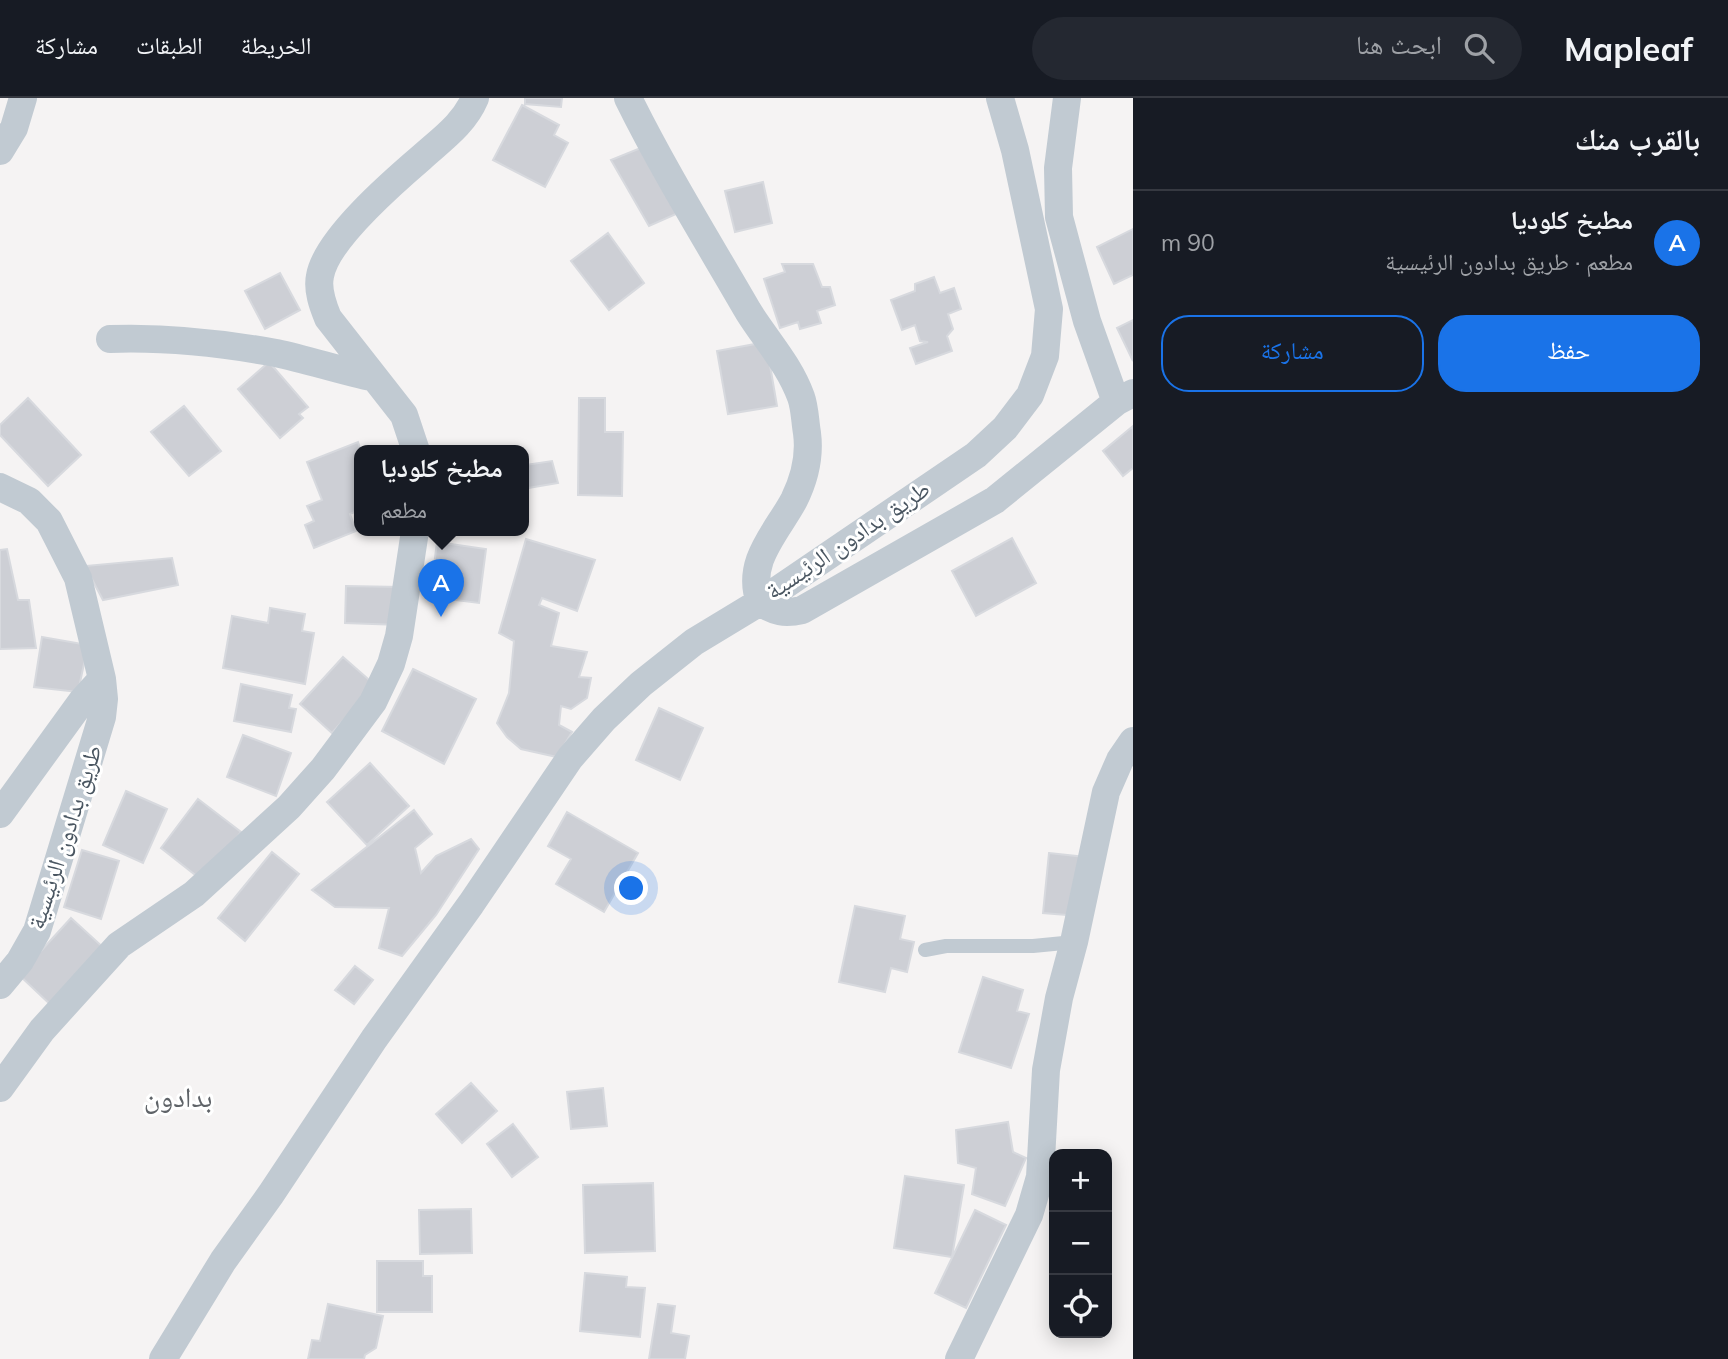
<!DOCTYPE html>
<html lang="ar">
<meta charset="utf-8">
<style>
:root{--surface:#171b24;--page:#242831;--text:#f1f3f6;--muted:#9ea1a6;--line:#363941;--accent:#1a73e8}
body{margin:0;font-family:Mulish,"Noto Naskh Arabic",sans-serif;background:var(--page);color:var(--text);direction:rtl}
.controls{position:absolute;right:21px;bottom:21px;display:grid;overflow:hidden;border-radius:14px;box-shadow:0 4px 18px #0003}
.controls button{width:63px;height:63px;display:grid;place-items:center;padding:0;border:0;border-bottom:2px solid var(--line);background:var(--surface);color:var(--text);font:35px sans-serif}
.you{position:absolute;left:632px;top:791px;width:24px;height:24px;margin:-18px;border:5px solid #fff;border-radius:50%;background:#1a73e8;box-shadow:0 0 0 10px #1a73e833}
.badge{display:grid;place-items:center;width:46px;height:46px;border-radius:50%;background:var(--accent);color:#fff;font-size:23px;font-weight:700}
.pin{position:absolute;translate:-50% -58px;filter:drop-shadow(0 2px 4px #0008)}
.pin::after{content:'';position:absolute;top:37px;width:24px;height:21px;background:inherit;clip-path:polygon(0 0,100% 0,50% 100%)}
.popup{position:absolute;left:354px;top:347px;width:175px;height:91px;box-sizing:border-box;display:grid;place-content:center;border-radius:14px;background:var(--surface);filter:drop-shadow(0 2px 5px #0005);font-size:23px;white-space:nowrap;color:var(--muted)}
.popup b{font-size:26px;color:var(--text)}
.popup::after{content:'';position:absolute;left:50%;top:100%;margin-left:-14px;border:14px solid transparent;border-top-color:var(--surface)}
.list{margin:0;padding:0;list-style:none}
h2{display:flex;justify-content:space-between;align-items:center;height:91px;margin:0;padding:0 28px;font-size:30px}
h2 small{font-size:23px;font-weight:400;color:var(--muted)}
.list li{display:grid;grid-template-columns:46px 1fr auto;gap:21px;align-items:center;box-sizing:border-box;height:105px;padding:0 28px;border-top:2px solid var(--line)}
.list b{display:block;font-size:26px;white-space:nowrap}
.list p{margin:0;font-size:23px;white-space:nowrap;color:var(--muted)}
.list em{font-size:23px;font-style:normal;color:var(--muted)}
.actions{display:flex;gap:14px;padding:21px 28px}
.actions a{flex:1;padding:16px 0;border:2px solid var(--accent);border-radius:28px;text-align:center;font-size:24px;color:var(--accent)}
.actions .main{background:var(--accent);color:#fff}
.icon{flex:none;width:38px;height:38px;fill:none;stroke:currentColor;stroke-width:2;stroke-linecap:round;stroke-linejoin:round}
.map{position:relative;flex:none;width:1133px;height:1261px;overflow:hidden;direction:ltr}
header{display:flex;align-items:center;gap:42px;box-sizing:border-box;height:98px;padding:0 35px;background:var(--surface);border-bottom:2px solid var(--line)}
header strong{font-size:33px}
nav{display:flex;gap:38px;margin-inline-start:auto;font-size:24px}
.search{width:490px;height:63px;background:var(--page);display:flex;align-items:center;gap:18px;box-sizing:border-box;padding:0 24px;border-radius:38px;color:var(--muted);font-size:26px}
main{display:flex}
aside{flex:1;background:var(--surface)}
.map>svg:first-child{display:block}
.building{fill:#cdcfd5;stroke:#d7d9de;stroke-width:2}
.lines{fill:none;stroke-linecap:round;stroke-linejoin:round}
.service{stroke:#c1cad2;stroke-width:14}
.minor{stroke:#c1cad2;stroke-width:28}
.labels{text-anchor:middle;stroke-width:6;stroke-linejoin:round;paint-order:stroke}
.street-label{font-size:24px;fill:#4a5661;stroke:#fff}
.quarter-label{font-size:28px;fill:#5f6368;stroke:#fff}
</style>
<header>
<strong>Mapleaf</strong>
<div class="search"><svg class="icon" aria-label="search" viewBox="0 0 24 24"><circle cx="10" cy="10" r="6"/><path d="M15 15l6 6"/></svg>ابحث هنا</div>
<nav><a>الخريطة</a><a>الطبقات</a><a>مشاركة</a></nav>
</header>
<main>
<aside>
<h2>بالقرب منك<small></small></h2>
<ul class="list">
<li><span class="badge">A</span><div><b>مطبخ كلوديا</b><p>مطعم · طريق بدادون الرئيسية</p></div><em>90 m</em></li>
</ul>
<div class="actions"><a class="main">حفظ</a><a>مشاركة</a></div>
</aside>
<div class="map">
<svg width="1133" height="1261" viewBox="0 0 1133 1261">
<rect width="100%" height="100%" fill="#f5f3f3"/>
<path class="building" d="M525,0h37l-1,9 -36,-3z
M522,7l37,20 -5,10 14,8 -23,44 -52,-27z
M648,47l37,65 -36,16 -38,-66z
M763,84l9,41 -37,9 -10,-41z
M1133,131v46l-19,9 -17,-37z
M608,135l36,50 -35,27 -38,-49z
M782,166h31l9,23h8l5,18 -18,6 4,12 -21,6 -2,-7 -18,6 -16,-49 21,-7z
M280,175l20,37 -35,19 -20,-38z
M934,179l6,16 14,-5 7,21 -13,5 5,15 -6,7 5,15 -36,13 -6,-16 18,-6 -8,-1 -5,-16 -13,5 -11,-30 24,-9v-7z
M1133,222v41l-16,-33z
M766,244l11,64 -49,8 -11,-63z
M269,264l39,45 -9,7 4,4 -23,20 -42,-49z
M28,300l53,57 -33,31 -48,-51v-10z
M579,300h26v34h18l-1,64 -44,-1z
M184,308l37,45 -32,25 -38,-44z
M1133,328v42l-10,8 -20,-25z
M358,344l3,9h-2v59l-9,4 6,17 -42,17 -9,-23 9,-4 -7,-15 15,-6 -15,-38z
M552,363l6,22 -30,5 -3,-23z
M1012,440l24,45 -60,33 -24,-45z
M526,441l69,21 -18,51 -35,-13 -3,7 20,8 -8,33 36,6 -8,25 12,1 -4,20 -16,11 -10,-3 -2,19 13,7 -15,25 -36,-8 -14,-12 -10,-14 12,-30 5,-52 -15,-8z
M437,444l49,7 -7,54 -49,-6z
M7,451l11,51h11l7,48 -36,1v-99z
M172,460l6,27 -75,15 -18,-34z
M346,488l55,1 -1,38 -55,-2z
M270,510l35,6 -3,17 12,2 -9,51 -82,-16 9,-52 36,7z
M42,539l46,8 -10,47 -44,-5z
M343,559l32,28 -43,48 -32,-29z
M413,571l63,30 -32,65 -62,-33z
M241,586l51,11 -3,13 7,1 -5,23 -57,-11z
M659,610l44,20 -23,52 -44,-20z
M243,637l48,18 -15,43 -49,-19z
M370,665l39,43 -42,39 -40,-43z
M126,693l41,18 -24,54 -40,-18z
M198,701l43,33 -38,49 -42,-33z
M414,712l18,24 -17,14 6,25 15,-17 35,-17 8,10 -43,66 -34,41 -23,-8 10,-40 -54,-1 -23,-17z
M567,714l71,41 -34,59 -48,-28 15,-25 -23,-13z
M82,752l37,11 -18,58 -37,-12z
M272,754l27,22 -54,67 -27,-23z
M1049,755l36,4 -6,59 -36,-3z
M855,808l50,10 -5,23 14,3 -7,30 -16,-4 -6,24 -46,-10z
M71,820l35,32 -53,57 -34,-32z
M355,868l18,14 -19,24 -19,-14z
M983,879l40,13 -6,21 12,3 -18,54 -52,-16z
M471,985l26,28 -35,32 -26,-29z
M603,990l4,38 -36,3 -4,-37z
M1008,1024l5,30 13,6 -21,48 -33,-12 4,-26 -18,-5 -2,-33z
M513,1026l25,33 -26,20 -25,-33z
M905,1078l59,9 -12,72 -58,-9z
M653,1085l2,68 -70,2 -2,-68z
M471,1111l1,44 -52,1 -1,-44z
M975,1112l31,15 -40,83 -31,-15z
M377,1163h46v15h9v36h-55z
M585,1175l42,4 -1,10 19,1 -5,49 -60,-6z
M328,1206l55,12 -7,32 -11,7 -1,4h-56l4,-19 8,1z
M658,1206l17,2 -4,27 18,3 -4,23h-36z"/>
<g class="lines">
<path class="service" d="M925,852l21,-4h87l41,-4"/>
<path class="minor" d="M628,0c36,73 79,142 120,213 18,29 41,53 53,86 4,11 4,25 6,36 3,23 -3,47 -13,67 -17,32 -49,62 -34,102
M1067,0l-9,70 1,49 28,104 29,81
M0,53l14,-23 9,-30
M110,241c55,-2 111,4 166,14 33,7 65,18 99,25
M416,353l-12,-36 -76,-97c-5,-12 -11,-28 -8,-42 6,-36 73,-94 101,-118 21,-19 43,-34 54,-60
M0,389l29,14 20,20 29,57 24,101 -20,22 -82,113
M760,504c14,10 25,12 42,8l193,-110 121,-98 17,-9
M0,887l20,-24 17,-30 65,-214 2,-18 -2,-20
M0,990l42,-58 77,-85 75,-51 95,-87 34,-38 50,-67 18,-38 8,-28 16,-105
M163,1261l60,-98 48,-67 103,-155 97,-135 99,-146 34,-39 37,-35 53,-42 66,-40 216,-147 29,-27 25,-33 15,-39 4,-47 -34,-159 -15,-52
M959,1261l70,-144 11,-38 6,-107 13,-72 15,-56 32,-150 14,-32 13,-19"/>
</g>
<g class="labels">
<g class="street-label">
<text transform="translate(848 442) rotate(-34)" y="8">طريق بدادون الرئيسية</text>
<text transform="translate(65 739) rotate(-72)" y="8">طريق بدادون الرئيسية</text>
</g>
<g class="quarter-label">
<text x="178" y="1009">بدادون</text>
</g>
</g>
</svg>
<div class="controls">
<button>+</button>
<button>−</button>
<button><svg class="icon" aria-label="locate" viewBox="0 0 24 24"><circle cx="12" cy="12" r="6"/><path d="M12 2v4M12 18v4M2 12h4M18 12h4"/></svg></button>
</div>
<div class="you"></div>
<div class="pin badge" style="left:441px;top:519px">A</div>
<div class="popup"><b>مطبخ كلوديا</b>مطعم</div>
</div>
</main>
